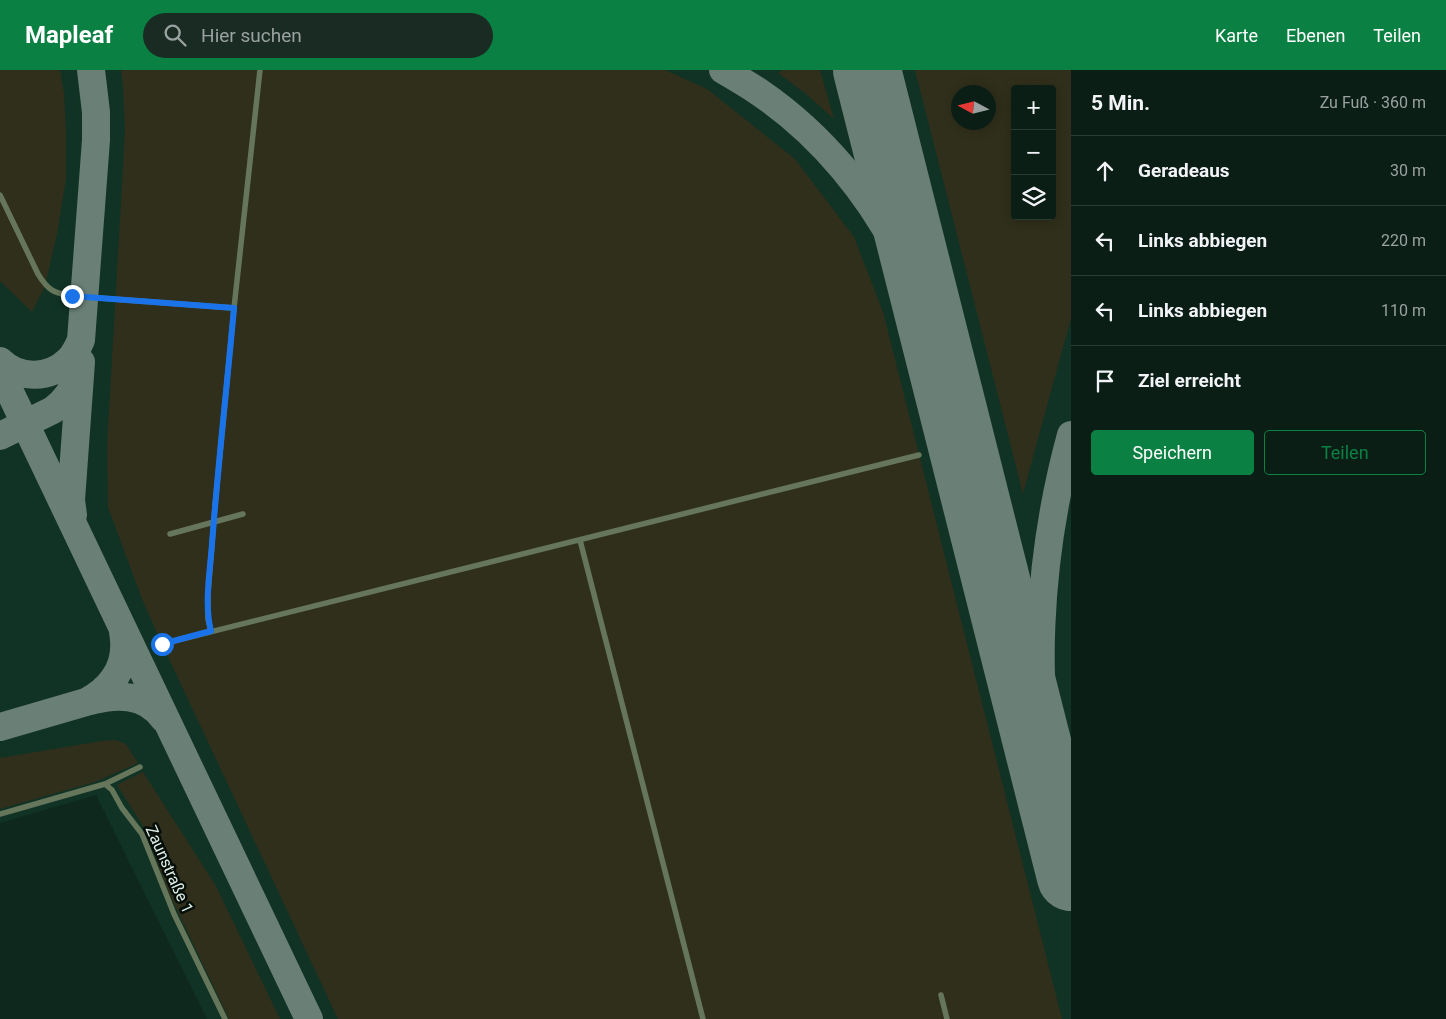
<!DOCTYPE html>
<html lang="de">
<meta charset="utf-8">
<style>
:root{--surface:#0b1e16;--page:#192b23;--text:#f1f3f6;--muted:#9aa2a1;--line:#2b3c35;--accent:#0b8043}
body{margin:0;font-family:Roboto,sans-serif;background:var(--page);color:var(--text)}
.controls{position:absolute;right:15px;top:15px;display:grid;overflow:hidden;border-radius:5px;box-shadow:0 2px 12px #0003}
.controls button{width:45px;height:45px;display:grid;place-items:center;padding:0;border:0;border-bottom:1px solid var(--line);background:var(--surface);color:var(--text);font:25px sans-serif}
.compass{position:absolute;left:951px;top:15px;width:45px;height:45px;border-radius:50%;background:var(--surface);box-shadow:0 2px 12px #0003;rotate:277deg}
.stop{position:absolute;width:15px;height:15px;margin:-11px;border:4px solid #1a73e8;border-radius:50%;background:#fff}
.stop.end{background:#1a73e8;border-color:#fff;box-shadow:0 1px 5px #0008}
.list{margin:0;padding:0;list-style:none}
h2{display:flex;justify-content:space-between;align-items:center;height:65px;margin:0;padding:0 20px;font-size:21px}
h2 small{font-size:16px;font-weight:400;color:var(--muted)}
.list li{display:grid;grid-template-columns:32px 1fr auto;gap:15px;align-items:center;box-sizing:border-box;height:70px;padding:0 20px;border-top:1px solid var(--line)}
.list b{display:block;font-size:19px;white-space:nowrap}
.list em{font-size:16px;font-style:normal;color:var(--muted)}
.actions{display:flex;gap:10px;padding:15px 20px}
.actions a{flex:1;padding:11px 0;border:1px solid var(--accent);border-radius:5px;text-align:center;font-size:18px;color:var(--accent)}
.actions .main{background:var(--accent);color:#fff}
.icon{flex:none;width:28px;height:28px;fill:none;stroke:currentColor;stroke-width:2;stroke-linecap:round;stroke-linejoin:round}
.map{position:relative;flex:none;width:1071px;height:949px;overflow:hidden}
header{display:flex;align-items:center;gap:30px;box-sizing:border-box;height:70px;padding:0 25px;background:var(--accent);color:#fff}
header strong{font-size:24px}
nav{display:flex;gap:28px;margin-inline-start:auto;font-size:18px}
.search{width:350px;height:45px;background:var(--page);display:flex;align-items:center;gap:12px;box-sizing:border-box;padding:0 18px;border-radius:28px;color:var(--muted);font-size:19px}
main{display:flex}
aside{flex:1;background:var(--surface)}
.map>svg:first-child{display:block}
.built{fill:#113325;fill-rule:evenodd}
.green{fill:#302f1b;fill-rule:evenodd}
.lines{fill:none;stroke-linecap:round;stroke-linejoin:round}
.taxiway{stroke:#6a7f76;stroke-width:28}
.runway{stroke:#6a7f76;stroke-width:68}
.service{stroke:#65765b;stroke-width:5.5}
.route{stroke:#1a73e8;stroke-width:6}
.labels{text-anchor:middle;stroke-width:5;stroke-linejoin:round;paint-order:stroke}
.street-label{font-size:16px;fill:#dfefe7;stroke:#050e09}
</style>
<header>
<strong>Mapleaf</strong>
<div class="search"><svg class="icon" aria-label="search" viewBox="0 0 24 24"><circle cx="10" cy="10" r="6"/><path d="M15 15l6 6"/></svg>Hier suchen</div>
<nav><a>Karte</a><a>Ebenen</a><a>Teilen</a></nav>
</header>
<main>
<div class="map">
<svg width="1071" height="949" viewBox="0 0 1071 949">
<rect width="100%" height="100%" fill="#0f281d"/>
<path class="built" d="M0,0h1071v949h-864l-111,-224 -96,28zM1015,19h37v127h-37zM958,22h30v30h-30z"/>
<path class="green" d="M0,0h60l4,23 2,38v48l-9,55 -12,52 -13,26 -32,-31z
M121,0h544l42,19 88,70 59,78 29,75 179,707h-724l-176,-375 -20,-45 -34,-92 -1,-61 18,-314 -2,-46z
M783,0h37l14,49 -28,-25 -28,-21z
M915,0h156v248l-48,176zM1015,19h37v127h-37zM958,22h30v30h-30z
M115,670l11,4 12,19 -43,19 -95,27v-51l102,-17z
M143,702l73,114 64,133h-51l-62,-130 -22,-60 -28,-44z"/>
<g class="lines">
<path class="taxiway" d="M723,0c12,7 24,14 36,22 63,43 113,104 146,172 10,19 17,40 26,59
M877,0l8,61 10,50
M0,291c19,19 50,18 69,-1 5,-5 9,-13 12,-20l15,-200v-28l-5,-42
M0,301l309,648
M0,366l53,-26c13,-10 20,-20 25,-35
M73,445l-2,-15 10,-138
M123,562c6,32 -9,55 -37,70 29,-8 59,-10 78,17
M0,657l86,-25
M1056,746c-25,-126 -19,-257 15,-381"/>
<path class="runway" d="M867,0l204,807"/>
<path class="service" d="M0,125l38,79c10,16 15,19 34,22l162,12
M170,464l73,-20
M580,470l123,479
M211,561l-3,-12v-25l7,-88 19,-198 26,-238
M162,574l757,-189
M105,714l35,-17
M0,744l105,-30 7,6 10,18 20,26 32,80 51,105
M941,925l6,24"/>
</g>
<g class="lines">
<path class="route" d="M72,226l162,12c-7,78 -16,157 -22,236 -2,28 -8,60 -1,87l-49,13"/>
</g>
<g class="labels">
<g class="street-label">
<text transform="translate(170 799) rotate(66)" y="6">Zaunstraße 1</text>
</g>
</g>
</svg>
<div class="controls">
<button>+</button>
<button>−</button>
<button><svg class="icon" aria-label="layers" viewBox="0 0 24 24"><path d="M12 4l9 5-9 5-9-5zM3 14l9 5 9-5"/></svg></button>
</div>
<svg class="compass" viewBox="-18 -18 36 36"><path d="M0-13l5 13h-10z" fill="#e53935"/><path d="M0 13l5-13h-10z" fill="#9aa2a1"/></svg>
<div class="stop" style="left:162px;top:574px"></div>
<div class="stop end" style="left:72px;top:226px"></div>
</div>
<aside>
<h2>5 Min.<small>Zu Fuß · 360 m</small></h2>
<ul class="list">
<li><svg class="icon" aria-label="ahead" viewBox="0 0 24 24"><path d="M12 20V5M6 11l6-6 6 6"/></svg><div><b>Geradeaus</b></div><em>30 m</em></li>
<li><svg class="icon" aria-label="left" viewBox="0 0 24 24"><path d="M17 20v-9H6M10 6l-5 5 5 5"/></svg><div><b>Links abbiegen</b></div><em>220 m</em></li>
<li><svg class="icon" aria-label="left" viewBox="0 0 24 24"><path d="M17 20v-9H6M10 6l-5 5 5 5"/></svg><div><b>Links abbiegen</b></div><em>110 m</em></li>
<li><svg class="icon" aria-label="arrive" viewBox="0 0 24 24"><path d="M6 21V4h12l-3 4 3 4H6"/></svg><div><b>Ziel erreicht</b></div></li>
</ul>
<div class="actions"><a class="main">Speichern</a><a>Teilen</a></div>
</aside>
</main>
